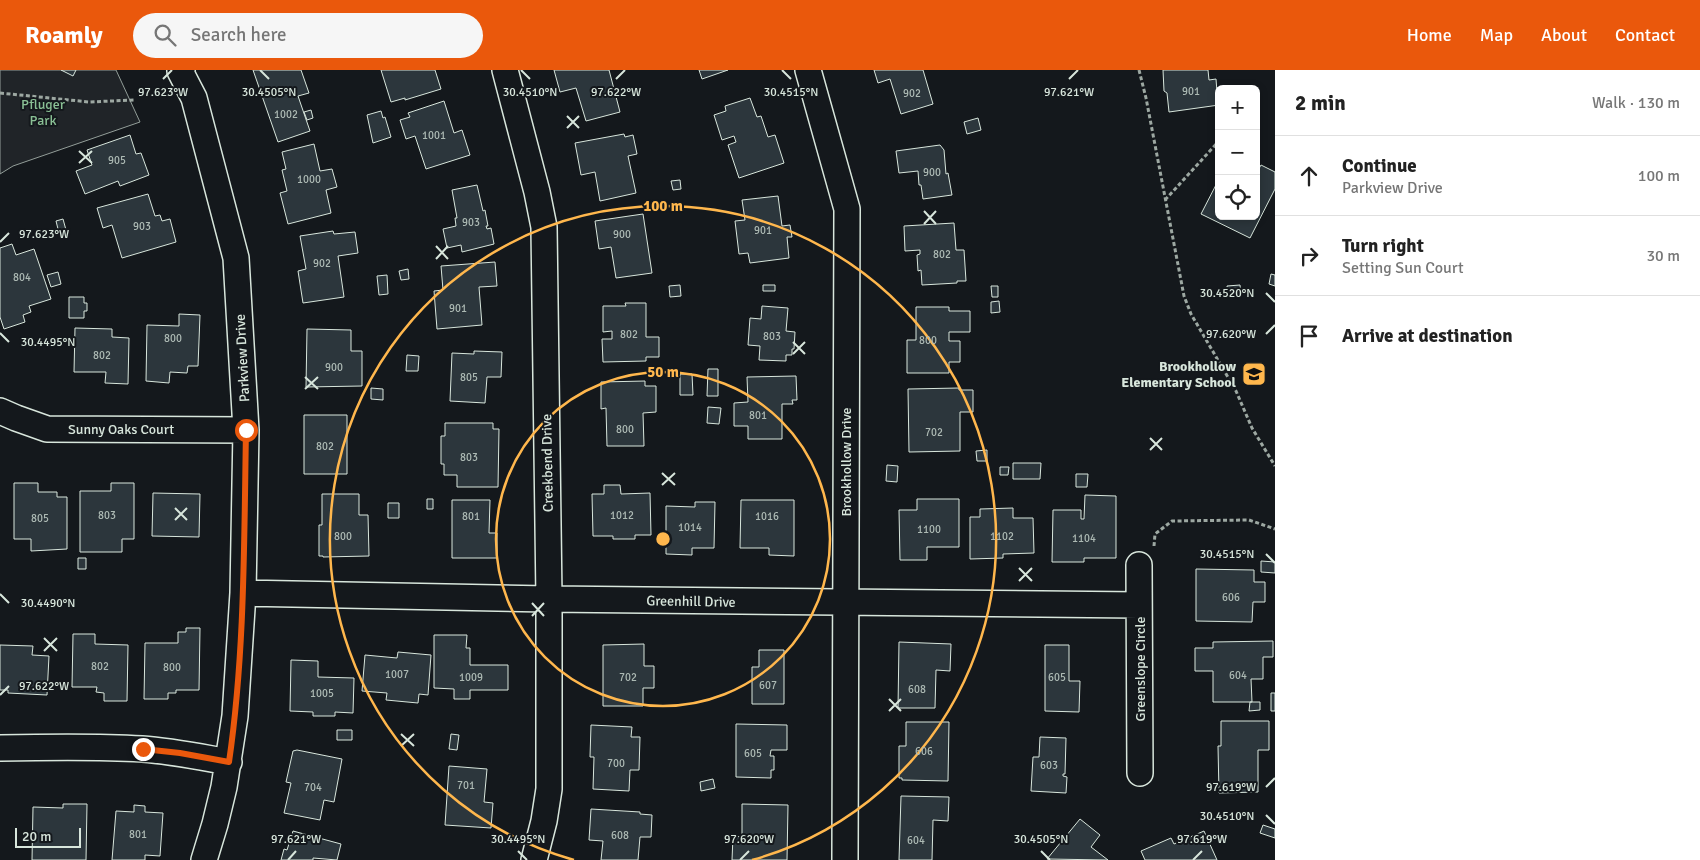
<!DOCTYPE html>
<meta charset="utf-8">
<style>
:root{--surface:#fff;--page:#f6f6f6;--text:#222;--muted:#767676;--line:#e0e0e0;--accent:#ea580c}
body{margin:0;font-family:Signika,sans-serif;background:var(--page);color:var(--text)}
.controls{position:absolute;right:15px;top:15px;display:grid;overflow:hidden;border-radius:8px;box-shadow:0 2px 8px #0003}
.controls button{width:45px;height:45px;display:grid;place-items:center;padding:0;border:0;border-bottom:1px solid var(--line);background:var(--surface);color:var(--text);font:25px sans-serif}
.scale{position:absolute;left:15px;bottom:12px;width:66px;box-sizing:border-box;padding-left:5px;border:2px solid #d8e6dc;border-top:0;font-size:14px;line-height:18px;white-space:nowrap;color:#d8e6dc;-webkit-text-stroke:4px #14181c;paint-order:stroke}
.stop{position:absolute;width:15px;height:15px;margin:-11px;border:4px solid #ea580c;border-radius:50%;background:#fff}
.stop.end{background:#ea580c;border-color:#fff;box-shadow:0 1px 5px #0008}
.list{margin:0;padding:0;list-style:none}
h2{display:flex;justify-content:space-between;align-items:center;height:65px;margin:0;padding:0 20px;font-size:21px}
h2 small{font-size:16px;font-weight:400;color:var(--muted)}
.list li{display:grid;grid-template-columns:32px 1fr auto;gap:15px;align-items:center;box-sizing:border-box;height:80px;padding:0 20px;border-top:1px solid var(--line)}
.list b{display:block;font-size:19px;white-space:nowrap}
.list p{margin:0;font-size:16px;white-space:nowrap;color:var(--muted)}
.list em{font-size:16px;font-style:normal;color:var(--muted)}
.icon{flex:none;width:28px;height:28px;fill:none;stroke:currentColor;stroke-width:2;stroke-linecap:round;stroke-linejoin:round}
.map{position:relative;flex:none;width:1275px;height:790px;overflow:hidden}
header{display:flex;align-items:center;gap:30px;box-sizing:border-box;height:70px;padding:0 25px;background:var(--accent);color:#fff}
header strong{font-size:24px}
nav{display:flex;gap:28px;margin-inline-start:auto;font-size:18px}
.search{width:350px;height:45px;background:var(--page);display:flex;align-items:center;gap:12px;box-sizing:border-box;padding:0 18px;border-radius:28px;color:var(--muted);font-size:19px}
main{display:flex}
aside{flex:1;background:var(--surface)}
.map>svg:first-child{display:block}
.green{fill:#202428;stroke:#939e99}
.building{fill:#2c363c;stroke:#d8e6dc}
.lines{fill:none;stroke-linecap:round;stroke-linejoin:round}
.minor-casing{stroke:#d8e6dc;stroke-width:28}
.path{stroke:#9da8a2;stroke-width:3;stroke-dasharray:4 2.5;stroke-linecap:butt}
.minor{stroke:#14181c;stroke-width:25}
.route{stroke:#ea580c;stroke-width:6}
.ticks{fill:none;stroke:#d8e6dc;stroke-width:2}
.ring{fill:none;stroke:#ffb74d;stroke-width:2.5}
.labels{text-anchor:middle;stroke-width:4;stroke-linejoin:round;paint-order:stroke}
.number-label{font-size:11px;fill:#adbab4}
.park-label{font-size:14px;fill:#8ac095;stroke:#14181c}
.street-label{font-size:14px;fill:#d8e6dc;stroke:#14181c}
.poi-label{font-size:14px;font-weight:bold;fill:#d8e6dc;stroke:#14181c;text-anchor:end}
.ticks-label{font-size:12px;text-anchor:middle;fill:#d8e6dc;stroke:#14181c;stroke-width:4;stroke-linejoin:round;paint-order:stroke}
.centre{fill:#ffb74d;stroke:#14181c;stroke-width:2.5}
.ring-label{font-size:15px;text-anchor:middle;font-weight:bold;fill:#ffb74d;stroke:#14181c;stroke-width:4;stroke-linejoin:round;paint-order:stroke}
</style>
<header>
<strong>Roamly</strong>
<div class="search"><svg class="icon" aria-label="search" viewBox="0 0 24 24"><circle cx="10" cy="10" r="6"/><path d="M15 15l6 6"/></svg>Search here</div>
<nav><a>Home</a><a>Map</a><a>About</a><a>Contact</a></nav>
</header>
<main>
<div class="map">
<svg width="1275" height="790" viewBox="0 0 1275 790">
<rect width="100%" height="100%" fill="#14181c"/>
<path class="green" d="M0,0h116l24,52 -127,44 -13,8z"/>
<path class="building" d="M61,0h15l-3,6z
M253,0h48l8,23 -11,3 12,35 -32,11z
M381,0h54l6,19 -36,11v-2l-14,4z
M554,0h55l11,42 -34,9 -10,-33 -16,4z
M699,0h29l-26,9z
M874,0h49l10,34 -32,10 -11,-35 -12,4z
M1163,0h45l1,10 7,-1 1,13 2,-1v14l-50,7 -2,-19 -3,-2z
M750,28l7,19 4,-1 7,21 7,-2 9,28 -45,15 -11,-33 8,-3 -2,-6 -12,4 -8,-25 12,-4 -1,-5z
M444,31l10,32 8,-3 8,25 -44,14 -11,-33 -9,3 -6,-19 10,-3 -2,-4z
M311,40l2,8 -6,2 -3,-8z
M381,41l2,7 2,-1 6,20 -18,6 -6,-28z
M978,48l3,12 -14,4 -3,-12z
M624,64l1,3 8,-2 4,19 -9,2 8,37 -36,8 -5,-29 -14,3 -6,-32z
M130,65l6,19 5,-1 8,22 -29,11 -2,-5 -33,13 -9,-23 16,-6 -5,-15z
M314,74l6,27 12,-2 5,18 -11,3 5,23 -43,11 -8,-31 7,-2 -5,-21 4,-1 -4,-17z
M940,75l4,5 2,24 2,-1 4,22 -29,4 -2,-14h-2l-1,-14 -19,2 -3,-22z
M1261,95l14,7v17l-25,49 -49,-24 18,-35v37h37v-42z
M680,110l1,9 -8,1 -2,-9z
M477,115l6,26 2,-1 3,16h-2l1,3 4,-1 3,16 -32,8 -1,-7 -14,3 -4,-19 13,-3 -1,-8h2l-5,-28z
M148,124l7,22 5,-1 2,6 8,-2 6,23 -54,16 -10,-33 -9,3 -6,-20z
M778,126l4,30 8,-1 2,12h-5l2,21 -39,5 -2,-10 -9,1 -4,-33 10,-1 -3,-20z
M643,144l9,59 -36,5 -5,-31 -12,2 -4,-28z
M63,149l3,11 -7,3 -3,-12z
M954,153l2,27h8l2,31h-9v2l-35,2 -1,-15 -3,1 -1,-16 3,-1v-4l-15,1 -1,-25z
M333,161l1,3 21,-2 3,21 -20,3 6,41 -41,6 -5,-32 8,-2 -6,-33z
M12,174l4,11 18,-6 17,50 -22,7 2,6 -8,3 2,7 -21,7 -4,-12v-69z
M495,192l2,24 -18,1 3,38 -45,4 -3,-38 9,-1 -2,-24z
M408,199l1,10 -8,1 -2,-9z
M58,202l3,12 -10,3 -4,-12z
M1271,204l4,1v11l-6,-2z
M387,205l1,19 -9,1 -2,-19z
M680,215l1,11 -11,1 -1,-11z
M763,215h12v6h-12z
M1240,215l1,10 -13,1 -1,-10z
M991,216h7v11h-6z
M69,227h15v6h3v8h-3v7h-15z
M999,231l1,11 -9,1v-11z
M625,233h21v34h13v20h-13v4l-43,1 -1,-23h10v-8l-9,1v-26h23z
M762,236l26,2 -2,23 9,1 -1,17h-2v6h-6v6l-27,-1 1,-14 -12,-1 2,-27 11,1z
M916,237h33v4h21v21h-21v9h11v21h-11v11h-42v-33h9z
M179,244l21,1 -2,51h-10l-1,7 -17,-1 -1,11 -23,-2 1,-56 32,1z
M75,258l37,1v8l17,1 -1,46 -23,-1 1,-11h-32z
M307,259l44,1v21h11v35l-56,1z
M474,281l28,1 -1,25h-14l-2,26 -35,-2 2,-48 22,1z
M407,285l12,1 -1,15h-12z
M708,299h10v27h-11z
M680,304h12l1,21h-13z
M796,306l1,24h-5l1,4h-11v35h-34v-13h-14v-23l14,-1 -1,-25z
M645,311v5h11v26l-13,1 1,33h-37l-1,-38 -5,1v-27z
M371,318l12,1v11l-12,-1z
M959,318v2h14v22h-13v39l-51,1 -1,-63z
M708,337l13,1 -2,16 -12,-1z
M304,345h43v59h-43z
M445,353h48v6h6l-1,58h-41v-12h-13v-11h-3v-28h4z
M987,380v11h-10l-1,-10z
M1013,393h28l-1,16h-27z
M887,395l11,1 -1,16 -11,-1z
M1000,397h9l-1,8h-8z
M1076,404h12l-1,13h-11z
M14,413h24v9h19v5h10v52l-36,2v-12h-17z
M111,413h23v56h-12v13h-42v-61h31z
M604,415h16l1,9 29,-1 1,42h-16v4h-22v-3h-20l-1,-42h12z
M153,423l47,1 -1,43 -47,-1z
M322,424h37v21h9l1,41 -46,1v-1h-4v-31h3z
M1085,425l31,1v62h-32v4h-32l1,-52h28v9h3z
M427,429h6v10h-6z
M917,429h42v48h-32v13h-27l-1,-50h18z
M452,430h38l-1,33h8v25h-45z
M741,430h53v56l-25,-1v-7h-29z
M695,432h20l-1,46h-22v7l-26,-1v-48l29,1z
M388,433h11v15h-11z
M1013,438v10h20l1,35 -31,1v4l-33,1v-42h10v-8z
M78,488h8v11h-8z
M1261,491l14,1v11l-14,-1z
M1196,499l58,1v12h11v20h-12l-1,20 -56,-1z
M186,558h14l-1,62h-23v3h-8v6h-24l1,-56h33v-11h8z
M73,564h22v10l33,1 -1,56h-23v-8l-8,-1 1,-5h-25z
M434,565h33l-1,13h4v17h38v25h-38v9h-16v-10l-20,-1z
M1273,571v16h-10v22h-12l1,23h-39v-31h-18v-23h18v-6z
M899,572l52,2 -1,27 -14,-1 -1,38h-37z
M644,574v22h10v22h-11v18h-40v-61z
M0,575l33,1 -1,9 17,1 -2,39 -39,-2v-3h-8z
M1045,575h24v36h11l-1,31 -34,-1z
M759,580h25v54h-32v-37h7z
M398,582l33,3 -3,40 -9,-1 -1,9 -32,-3 1,-7 -25,-2 3,-36 32,3z
M291,590l27,1v16l36,1 -1,35 -18,-1v4h-22v-4l-23,-1z
M1271,623h4v18h-4z
M1250,632h10v8l-11,1z
M1221,651h48v29h-11v42l-39,1 -1,-47h3z
M906,652h43l-1,59 -46,-1v-2h-3v-32h7z
M736,654l51,1v25h-16l-1,6h4v14h-3v8l-35,-1z
M591,655l41,2 -1,10h9l-1,33h-9l-1,21 -36,-2 1,-32h-4z
M337,660h15v10h-15z
M451,664l8,1 -2,15 -8,-1z
M1040,667l26,1 -1,36h-2v2l4,1 -1,16 -35,-2 2,-34h6z
M297,680l45,9 -8,43 -10,-2 -4,20 -36,-7 7,-30 -5,-1 7,-31z
M449,696l38,3 -3,33 9,1 -2,25 -46,-3z
M713,709l2,9 -14,3 -1,-9z
M901,726l48,1 -1,24 -15,-1 -1,40h-33z
M63,734h24l-1,56h-54l1,-53 30,1z
M742,734l46,1 -1,55h-55l1,-24 9,1z
M134,735l11,1v6l18,1 -3,43 -15,-1v5h-33l4,-49 18,1z
M591,739l49,3v2l12,1 -1,22h-11l-2,23h-37l2,-19 -14,-1z
M1080,749l20,16 -9,12 17,13 -61,-1z
M1263,755l12,4v9l-15,-5z
M293,761l48,13 -4,16 -24,-2v2h-32l3,-11 3,1z
M1204,761l13,29h-72l-4,-9 30,-13 3,6z"/>
<g class="lines">
<g class="minor-casing">
<path id="minor" d="M182,0l-2,1 14,27 42,160 10,172 -3,163 -8,123 -11,71 -9,37 -11,36
M505,0l32,122 7,35 5,372v190l-5,32 -10,39
M808,0l39,139 -2,651
M0,341l16,7 31,11 199,1
M1139,495l1,208
M243,523l306,6 590,6
M0,678c47,-1 94,-2 142,1 29,2 58,8 87,13"/>
</g>
<path class="path" d="M1139,0l7,28 38,198 7,18 45,77 16,37 23,38
M0,23l89,9 45,-2
M1256,30l2,-2
M1165,130l54,-59
M1154,476l1,-12 17,-13 77,-1 26,9"/>
<use href="#minor" class="minor"/>
</g>
<g class="lines">
<path class="route" d="M143,679l37,4 49,9c16,-110 15,-221 17,-332"/>
</g>
<path class="ticks" d="M260,0l9,9M521,0l9,9M782,0l9,9M163,9l9,-9M616,9l9,-9M1069,9l9,-9M567,46l12,12M567,58l12,-12M79,81l13,12M79,93l13,-12M924,141l12,13M924,154l12,-13M0,172l9,-9M436,176l12,13M436,189l12,-13M1266,223l9,9M0,263l9,9M1266,264l9,-9M793,272l12,12M793,284l12,-12M305,307l13,12M305,319l13,-12M1150,368l12,12M1150,380l12,-12M662,403l13,12M662,415l13,-12M175,438l12,12M175,450l12,-12M1266,484l9,9M1019,498l13,13M1019,511l13,-13M0,524l9,9M532,533l12,13M532,546l12,-13M44,568l13,13M44,581l13,-13M0,625l9,-9M889,629l12,12M889,641l12,-12M401,664l13,12M401,676l13,-12M1266,717l9,-9M1266,745l9,9M518,781l9,9M1041,781l9,9M288,790l8,-9M740,790l9,-9M1193,790l9,-9"/>
<g class="ring">
<circle cx="663" cy="469" r="167"/>
<path d="M574 790A333 333 0 1 1 752 790"/>
</g>
<defs>
<g id="school-square" transform="scale(1.25)"><rect x="-9" y="-9" width="18" height="18" rx="4" fill="#ffb74d" stroke="#14181c"/><path d="M0-5L7-2L0 1L-7-2ZM-4 1L0 2.5L4 1V4Q0 6-4 4Z" fill="#111"/></g>
</defs>
<g fill-rule="evenodd">
<use href="#school-square" x="1254" y="304"/>
</g>
<g class="labels">
<g class="number-label">
<text x="1191" y="25">901</text>
<text x="912" y="27">902</text>
<text x="286" y="48">1002</text>
<text x="434" y="69">1001</text>
<text x="117" y="94">905</text>
<text x="932" y="106">900</text>
<text x="309" y="113">1000</text>
<text x="471" y="156">903</text>
<text x="142" y="160">903</text>
<text x="763" y="164">901</text>
<text x="622" y="168">900</text>
<text x="942" y="188">802</text>
<text x="322" y="197">902</text>
<text x="22" y="211">804</text>
<text x="458" y="242">901</text>
<text x="629" y="268">802</text>
<text x="772" y="270">803</text>
<text x="173" y="272">800</text>
<text x="928" y="274">800</text>
<text x="102" y="289">802</text>
<text x="334" y="301">900</text>
<text x="469" y="311">805</text>
<text x="758" y="349">801</text>
<text x="625" y="363">800</text>
<text x="934" y="366">702</text>
<text x="325" y="380">802</text>
<text x="469" y="391">803</text>
<text x="107" y="449">803</text>
<text x="622" y="449">1012</text>
<text x="471" y="450">801</text>
<text x="767" y="450">1016</text>
<text x="40" y="452">805</text>
<text x="690" y="461">1014</text>
<text x="929" y="463">1100</text>
<text x="343" y="470">800</text>
<text x="1002" y="470">1102</text>
<text x="1084" y="472">1104</text>
<text x="1231" y="531">606</text>
<text x="100" y="600">802</text>
<text x="172" y="601">800</text>
<text x="397" y="608">1007</text>
<text x="1238" y="609">604</text>
<text x="471" y="611">1009</text>
<text x="628" y="611">702</text>
<text x="1057" y="611">605</text>
<text x="768" y="619">607</text>
<text x="917" y="623">608</text>
<text x="322" y="627">1005</text>
<text x="924" y="685">606</text>
<text x="753" y="687">605</text>
<text x="616" y="697">700</text>
<text x="1049" y="699">603</text>
<text x="466" y="719">701</text>
<text x="313" y="721">704</text>
<text x="138" y="768">801</text>
<text x="620" y="769">608</text>
<text x="916" y="774">604</text>
</g>
<g class="park-label">
<text x="43" y="39">Pfluger<tspan x="43" dy="16">Park</tspan></text>
</g>
<g class="street-label">
<text transform="translate(242 288) rotate(-93)" y="5">Parkview Drive</text>
<text x="121" y="364">Sunny Oaks Court</text>
<text transform="translate(846 392) rotate(-90)" y="5">Brookhollow Drive</text>
<text transform="translate(547 393) rotate(-91)" y="5">Creekbend Drive</text>
<text transform="translate(691 531) rotate(1)" y="5">Greenhill Drive</text>
<text transform="translate(1140 599) rotate(-90)" y="5">Greenslope Circle</text>
</g>
<g class="poi-label">
<text x="1236" y="301">Brookhollow<tspan x="1236" dy="16">Elementary School</tspan></text>
</g>
</g>
<g class="ticks-label">
<text x="163" y="26">97.623°W</text>
<text x="269" y="26">30.4505°N</text>
<text x="530" y="26">30.4510°N</text>
<text x="616" y="26">97.622°W</text>
<text x="791" y="26">30.4515°N</text>
<text x="1069" y="26">97.621°W</text>
<text x="44" y="168">97.623°W</text>
<text x="1227" y="227">30.4520°N</text>
<text x="1231" y="268">97.620°W</text>
<text x="48" y="276">30.4495°N</text>
<text x="1227" y="488">30.4515°N</text>
<text x="48" y="537">30.4490°N</text>
<text x="44" y="620">97.622°W</text>
<text x="1231" y="721">97.619°W</text>
<text x="1227" y="750">30.4510°N</text>
<text x="296" y="773">97.621°W</text>
<text x="749" y="773">97.620°W</text>
<text x="518" y="773">30.4495°N</text>
<text x="1041" y="773">30.4505°N</text>
<text x="1202" y="773">97.619°W</text>
</g>
<circle cx="663" cy="469" r="8" class="centre"/>
<g class="ring-label">
<text x="663" y="141">100 m</text>
<text x="663" y="307">50 m</text>
</g>
</svg>
<div class="controls">
<button>+</button>
<button>−</button>
<button><svg class="icon" aria-label="locate" viewBox="0 0 24 24"><circle cx="12" cy="12" r="6"/><path d="M12 2v4M12 18v4M2 12h4M18 12h4"/></svg></button>
</div>
<div class="scale">20 m</div>
<div class="stop" style="left:246px;top:360px"></div>
<div class="stop end" style="left:143px;top:679px"></div>
</div>
<aside>
<h2>2 min<small>Walk · 130 m</small></h2>
<ul class="list">
<li><svg class="icon" aria-label="ahead" viewBox="0 0 24 24"><path d="M12 20V5M6 11l6-6 6 6"/></svg><div><b>Continue</b><p>Parkview Drive</p></div><em>100 m</em></li>
<li><svg class="icon" aria-label="right" viewBox="0 0 24 24"><path d="M7 20v-9h11M14 6l5 5-5 5"/></svg><div><b>Turn right</b><p>Setting Sun Court</p></div><em>30 m</em></li>
<li><svg class="icon" aria-label="arrive" viewBox="0 0 24 24"><path d="M6 21V4h12l-3 4 3 4H6"/></svg><div><b>Arrive at destination</b></div></li>
</ul>
</aside>
</main>
